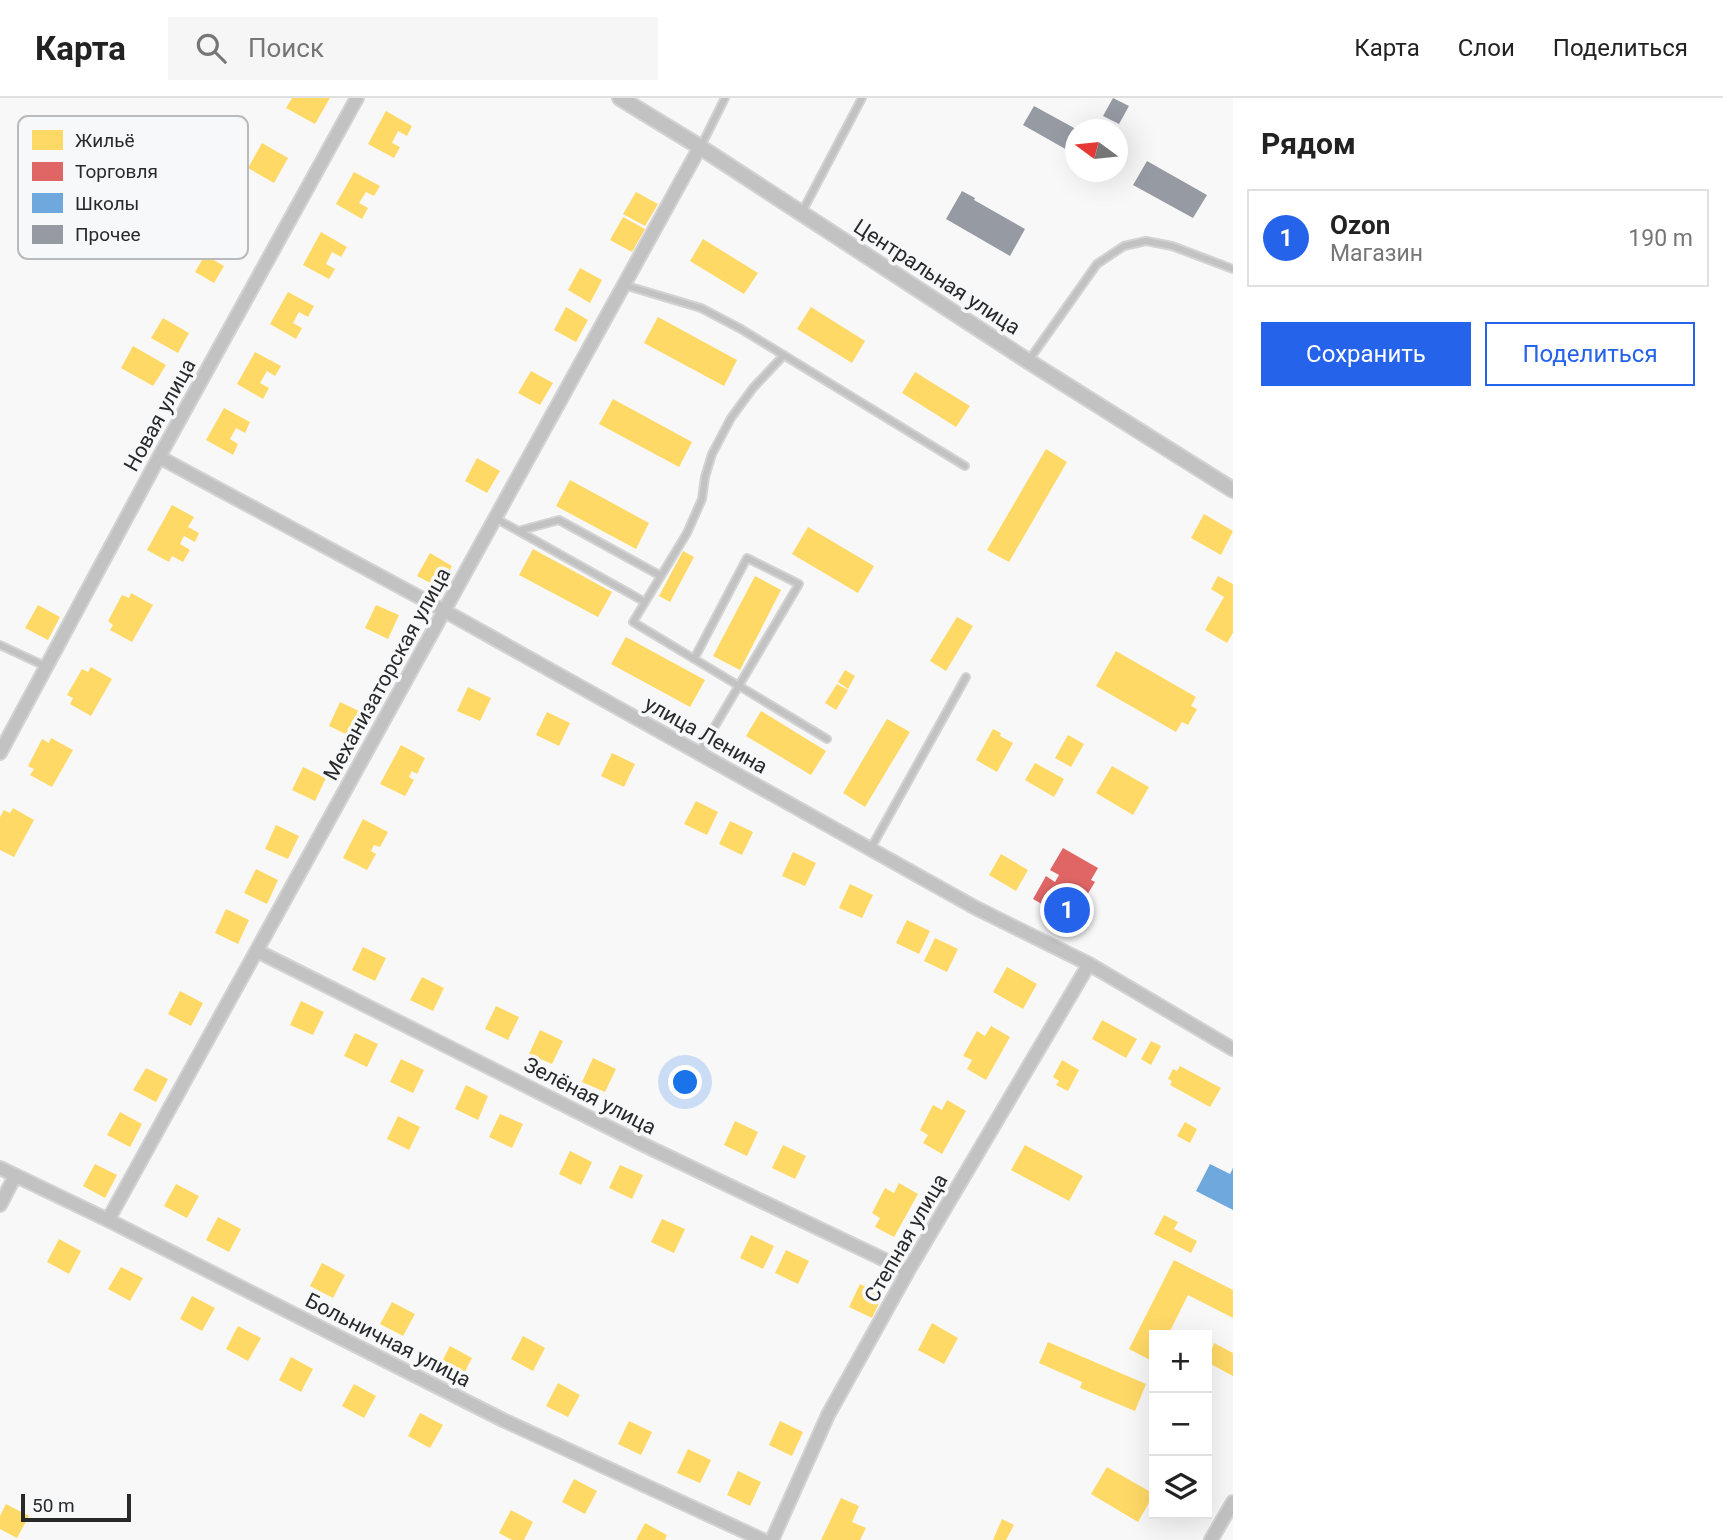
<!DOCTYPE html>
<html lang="ru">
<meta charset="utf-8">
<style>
:root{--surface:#fff;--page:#f6f6f6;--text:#222;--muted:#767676;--line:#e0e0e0;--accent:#2563eb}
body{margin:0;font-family:Roboto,sans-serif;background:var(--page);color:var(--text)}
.controls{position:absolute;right:21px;bottom:21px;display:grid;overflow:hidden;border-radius:0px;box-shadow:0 7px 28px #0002}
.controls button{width:63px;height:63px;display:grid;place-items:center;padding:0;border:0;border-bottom:2px solid var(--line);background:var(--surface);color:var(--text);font:35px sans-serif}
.compass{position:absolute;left:1065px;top:21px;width:63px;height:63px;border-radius:50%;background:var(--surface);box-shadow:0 7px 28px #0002;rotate:285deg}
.scale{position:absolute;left:21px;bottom:18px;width:110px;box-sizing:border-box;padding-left:7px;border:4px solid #282929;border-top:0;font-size:19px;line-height:24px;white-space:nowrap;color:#282929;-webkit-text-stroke:5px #f7f8fa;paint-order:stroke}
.you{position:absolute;left:686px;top:985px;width:24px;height:24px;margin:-18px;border:5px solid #fff;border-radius:50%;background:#1a73e8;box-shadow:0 0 0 10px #1a73e833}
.badge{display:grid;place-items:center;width:46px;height:46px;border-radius:50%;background:var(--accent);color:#fff;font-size:23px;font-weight:700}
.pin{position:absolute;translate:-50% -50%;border:4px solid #fff;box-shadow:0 2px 7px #0006}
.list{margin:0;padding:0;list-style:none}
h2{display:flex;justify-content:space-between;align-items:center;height:91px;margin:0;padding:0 28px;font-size:30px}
h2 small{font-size:23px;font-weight:400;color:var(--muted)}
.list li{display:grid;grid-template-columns:46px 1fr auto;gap:21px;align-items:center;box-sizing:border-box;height:98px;margin:0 14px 14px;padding:0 14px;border:2px solid var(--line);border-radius:0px}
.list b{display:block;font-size:26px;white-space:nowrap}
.list p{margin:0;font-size:23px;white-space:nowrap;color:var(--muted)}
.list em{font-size:23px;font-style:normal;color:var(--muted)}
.actions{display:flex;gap:14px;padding:21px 28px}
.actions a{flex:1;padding:16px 0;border:2px solid var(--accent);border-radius:0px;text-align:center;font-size:24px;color:var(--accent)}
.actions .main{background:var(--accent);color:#fff}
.icon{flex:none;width:38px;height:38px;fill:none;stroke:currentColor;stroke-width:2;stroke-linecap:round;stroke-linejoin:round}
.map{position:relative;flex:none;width:1233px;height:1442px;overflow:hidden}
header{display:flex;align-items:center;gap:42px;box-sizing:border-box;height:98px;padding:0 35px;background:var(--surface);border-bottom:2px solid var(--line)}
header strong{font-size:33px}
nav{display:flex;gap:38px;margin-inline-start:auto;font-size:24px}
.search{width:490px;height:63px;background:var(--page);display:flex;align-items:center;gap:18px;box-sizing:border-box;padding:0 24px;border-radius:0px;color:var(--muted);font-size:26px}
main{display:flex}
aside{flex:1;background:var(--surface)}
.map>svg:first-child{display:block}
.homes{fill:#ffd966}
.shops{fill:#e06666}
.schools{fill:#6fa8dc}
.building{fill:#969ba3}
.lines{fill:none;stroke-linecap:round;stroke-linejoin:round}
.service-casing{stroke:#d3d3d4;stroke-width:10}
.minor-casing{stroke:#d3d3d4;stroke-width:16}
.tertiary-casing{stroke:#d3d3d4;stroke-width:18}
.service{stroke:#c2c2c2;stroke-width:6}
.minor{stroke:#c2c2c2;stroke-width:12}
.tertiary{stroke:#c2c2c2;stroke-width:14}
.labels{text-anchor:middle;stroke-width:7;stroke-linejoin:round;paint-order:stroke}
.street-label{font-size:21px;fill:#282929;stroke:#f7f8fa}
.key{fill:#f7f8fa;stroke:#b9babb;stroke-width:2}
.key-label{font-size:19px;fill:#282929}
</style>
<header>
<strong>Карта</strong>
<div class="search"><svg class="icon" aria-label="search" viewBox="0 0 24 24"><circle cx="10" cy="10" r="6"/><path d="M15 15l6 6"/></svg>Поиск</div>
<nav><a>Карта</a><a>Слои</a><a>Поделиться</a></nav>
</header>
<main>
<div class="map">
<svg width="1233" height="1442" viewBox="0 0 1233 1442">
<rect width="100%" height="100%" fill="#f8f8f9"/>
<path class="homes" d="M292,0h38l-15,26 -29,-16z
M386,13l26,15 -5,10 -9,-5 -6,12 8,4 -6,11 -26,-14z
M262,45l26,15 -14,25 -26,-15z
M354,74l26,14 -6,10 -8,-4 -7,11 9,5 -6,11 -26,-15z
M636,94l22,12 -13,22 -22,-12z
M623,119l22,12 -13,23 -22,-12z
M321,134l26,15 -6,10 -9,-5 -6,12 9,5 -6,10 -26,-14z
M703,141l55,34 -14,21 -54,-33z
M205,157l19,11 -10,17 -19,-11z
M580,170l22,12 -12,23 -22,-13z
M288,194l26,14 -6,11 -9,-5 -6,11 9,5 -6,11 -26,-15z
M566,209l22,13 -12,22 -22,-12z
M811,209l54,34 -13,22 -55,-34z
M658,219l79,43 -13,26 -80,-43z
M163,220l26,15 -11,20 -27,-15z
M133,248l33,19 -13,21 -32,-18z
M255,254l26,14 -6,10 -8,-5 -7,12 9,5 -6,11 -26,-15z
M531,273l22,12 -13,22 -22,-12z
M915,274l55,34 -14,21 -54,-34z
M613,301l79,43 -13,25 -80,-43z
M224,310l26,14 -5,11 -9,-5 -6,11 8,5 -5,11 -27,-15z
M1046,351l21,13 -58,100 -22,-12z
M477,360l23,13 -13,22 -22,-12z
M570,382l79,43 -13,26 -80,-43z
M172,407l22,12 -6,10 11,6 -4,9 -11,-6 -4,8 10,6 -7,12 -11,-6 -3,6 -22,-12z
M1204,416l29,17 -12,24 -30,-17z
M808,429l66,39 -16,27 -66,-39z
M533,451l79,43 -14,25 -79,-42z
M683,453l11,6 -24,45 -11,-6z
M430,455l22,13 -12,22 -23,-12z
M755,478l26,14 -41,80 -27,-14z
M1218,478l15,8v49l-6,10 -22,-13 19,-33 -13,-8z
M131,495l22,12 -21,37 -22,-12 3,-5 -5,-4 14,-26 7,3z
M38,507l22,12 -12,23 -23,-12z
M376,507l23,10 -11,24 -23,-11z
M957,519l16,9 -27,45 -16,-10z
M626,539l79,43 -15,27 -79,-43z
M1116,553l80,46 -5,9 6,3 -9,16 -6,-3 -6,10 -80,-46z
M91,569l21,12 -21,37 -21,-12 3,-6 -6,-3 15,-26 6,3z
M845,572l10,6 -7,13 -10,-7z
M837,586l11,6 -12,20 -11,-7z
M468,589l23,11 -11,23 -23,-10z
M340,604l23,11 -11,24 -23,-11z
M761,613l65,40 -15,24 -65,-39z
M547,614l23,11 -11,23 -23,-11z
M887,621l23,13 -45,75 -22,-14z
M993,631l8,4 -1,3 13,7 -16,29 -21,-12z
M1068,637l16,9 -13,23 -16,-9z
M51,640l22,12 -21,37 -22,-12 4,-6 -6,-3 14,-27 7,4z
M401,647l24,13 -8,16 -5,-3 -3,6 5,3 -9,16 -25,-12z
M612,655l23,11 -11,23 -23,-11z
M1035,665l29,16 -10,18 -29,-17z
M1112,668l37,21 -16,28 -37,-22z
M303,669l23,11 -11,23 -23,-11z
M696,703l22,11 -11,23 -23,-11z
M13,710l21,12 -20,37 -14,-7v-33l4,-7 6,3z
M363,721l25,13 -8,15 -6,-2 -3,6 5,3 -9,16 -24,-12z
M730,723l23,11 -11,23 -23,-11z
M276,727l23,11 -11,23 -23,-10z
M793,754l23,11 -11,23 -23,-10z
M1001,756l27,16 -12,21 -27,-16z
M256,771l22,11 -11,24 -23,-11z
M850,786l23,11 -11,23 -23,-10z
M226,811l23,11 -11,24 -23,-11z
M907,822l23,11 -11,23 -23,-11z
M935,840l23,11 -11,23 -23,-11z
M363,849l23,11 -11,23 -23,-11z
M1007,869l30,17 -14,25 -30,-17z
M422,879l22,11 -11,23 -23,-11z
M180,893l23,12 -12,23 -23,-12z
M301,903l23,11 -11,23 -23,-10z
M496,908l23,11 -11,23 -23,-11z
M1102,922l35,19 -11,19 -34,-19z
M991,928l19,11 -24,43 -19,-11 5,-9 -9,-4 14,-25 8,5z
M540,932l23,11 -11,23 -23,-10z
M355,935l23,11 -11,23 -23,-11z
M1151,943l10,5 -10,19 -10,-6z
M593,960l23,11 -11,23 -23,-10z
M401,961l23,11 -11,23 -23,-11z
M1062,962l17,10 -11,21 -12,-6 3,-4 -6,-4z
M1180,968l41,22 -11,19 -40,-22 2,-4 -4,-2 5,-10 4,2z
M146,970l22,11 -12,23 -23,-12z
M466,987l22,11 -10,24 -23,-11z
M947,1002l19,11 -24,43 -19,-11 5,-8 -8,-5 13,-25 9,5z
M120,1014l22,12 -12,23 -23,-12z
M500,1016l23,10 -11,24 -23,-11z
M398,1018l22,11 -11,23 -22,-11z
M735,1023l23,11 -11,24 -23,-11z
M1185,1024l12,7 -7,14 -13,-7z
M783,1047l23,11 -11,23 -23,-11z
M1025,1047l58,31 -14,25 -58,-31z
M570,1053l22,11 -11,23 -22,-11z
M95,1066l22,11 -12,23 -22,-12z
M620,1067l23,10 -11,24 -23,-11z
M899,1085l19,11 -24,43 -19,-10 5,-9 -8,-5 13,-25 9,5z
M176,1086l23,12 -12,22 -23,-12z
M1164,1117l14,7 -4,7 23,12 -6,12 -37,-19z
M218,1119l23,12 -12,23 -23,-12z
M662,1121l23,10 -11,24 -23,-11z
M751,1137l23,11 -11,23 -23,-11z
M59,1141l22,12 -12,23 -22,-12z
M786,1152l23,11 -11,23 -23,-11z
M1174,1162l59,30v28l-45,-23 -20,40h-14v27l-25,-13z
M322,1165l23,12 -12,23 -23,-12z
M121,1169l22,11 -13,23 -22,-12z
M860,1186l23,11 -11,23 -23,-11z
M192,1198l23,12 -13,23 -22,-12z
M392,1204l23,12 -12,22 -23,-12z
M932,1225l26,15 -14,26 -26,-14z
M238,1228l23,12 -13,23 -22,-12z
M523,1238l22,12 -12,23 -22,-12z
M1048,1244l98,42 -11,27 -55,-23 2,-6 -43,-19z
M1214,1245l19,10v23l-26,-14z
M450,1248l22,12 -12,23 -22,-12z
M291,1259l22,12 -12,23 -22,-12z
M558,1285l22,12 -12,22 -22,-11z
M354,1286l22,12 -12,22 -22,-12z
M420,1315l23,12 -13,23 -22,-12z
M629,1323l23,11 -11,23 -23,-11z
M780,1323l23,11 -11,24 -23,-11z
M688,1351l23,11 -11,23 -23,-10z
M1107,1369l47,27 -16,28 -47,-28z
M738,1373l23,11 -11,24 -23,-11z
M574,1381l23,12 -12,23 -23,-12z
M841,1400l18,8 -7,16 14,6 -6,12h-39z
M6,1406l23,12 -12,22 -17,-9v-13z
M511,1412l22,12 -9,18h-12l-13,-7z
M1002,1421l12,6 -8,15h-13z
M645,1425l22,12 -2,5h-29z"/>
<path class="shops" d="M1063,750l35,20 -7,12 4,2 -16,26 -3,-1 -8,12 -35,-20 13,-23 9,6 4,-7 -9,-5z"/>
<path class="schools" d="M1210,1066l20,10 3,-6v42l-37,-19z"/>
<path class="building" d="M1113,0l16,8 -10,18 -16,-8z
M1034,8l42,23v26l-53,-30z
M1147,63l60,34 -14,23 -60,-33z
M962,93l13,7 -1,2 51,29 -15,27 -64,-37z"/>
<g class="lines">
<g class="service-casing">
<path id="service" d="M701,48l24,-48
M801,116l61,-116
M624,187l77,23 40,21 224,137
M784,257l-31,33 -22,30 -19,36 -7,23 -3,22 -15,34 -54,89 194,117
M1029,262l68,-96 27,-18 22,-5 26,5 61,23
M495,420l150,84
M518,433l41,-11 102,56
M0,547l47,22
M694,561l53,-101 52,26 -100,169
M871,750l95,-171"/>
</g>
<g class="minor-casing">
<path id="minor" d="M159,359l284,153 531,297 115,57 144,85
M0,655l159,-296 198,-359
M257,853l387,194 264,126
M0,1070l108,52 395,200 260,120
M0,1107l15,-29
M108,1122l592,-1073
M772,1442l56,-125 80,-144 181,-307
M1211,1442l22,-38"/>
</g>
<g class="tertiary-casing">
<path id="tertiary" d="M620,0l80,49 328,214 205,129"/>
</g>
<use href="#service" class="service"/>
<use href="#minor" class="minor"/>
<use href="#tertiary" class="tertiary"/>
</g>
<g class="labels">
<g class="street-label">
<text transform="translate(937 179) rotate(33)" y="7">Центральная улица</text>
<text transform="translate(160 317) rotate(-61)" y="7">Новая улица</text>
<text transform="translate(387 576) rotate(-61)" y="7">Механизаторская улица</text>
<text transform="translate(706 637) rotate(29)" y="7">улица Ленина</text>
<text transform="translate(590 998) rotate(27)" y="7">Зелёная улица</text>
<text transform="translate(906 1140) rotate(-60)" y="7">Степная улица</text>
<text transform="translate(388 1242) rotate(27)" y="7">Больничная улица</text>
</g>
</g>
<rect x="18" y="18" width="230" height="143" rx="10" class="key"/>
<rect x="32" y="32" width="31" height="20" fill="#ffd966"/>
<rect x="32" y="64" width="31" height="19" fill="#e06666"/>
<rect x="32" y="95" width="31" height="20" fill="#6fa8dc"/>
<rect x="32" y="127" width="31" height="19" fill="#969ba3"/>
<g class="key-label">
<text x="75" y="49">Жильё</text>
<text x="75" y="80">Торговля</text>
<text x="75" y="112">Школы</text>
<text x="75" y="143">Прочее</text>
</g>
</svg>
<div class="controls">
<button>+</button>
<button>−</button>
<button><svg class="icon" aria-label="layers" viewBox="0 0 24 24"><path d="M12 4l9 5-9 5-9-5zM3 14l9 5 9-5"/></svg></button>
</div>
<svg class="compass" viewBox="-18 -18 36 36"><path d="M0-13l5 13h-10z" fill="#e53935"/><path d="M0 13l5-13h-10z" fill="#767676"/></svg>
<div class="scale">50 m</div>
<div class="you"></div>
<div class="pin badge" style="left:1067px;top:812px">1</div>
</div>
<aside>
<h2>Рядом<small></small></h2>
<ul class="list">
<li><span class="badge">1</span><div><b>Ozon</b><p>Магазин</p></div><em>190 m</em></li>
</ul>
<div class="actions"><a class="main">Сохранить</a><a>Поделиться</a></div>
</aside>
</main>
